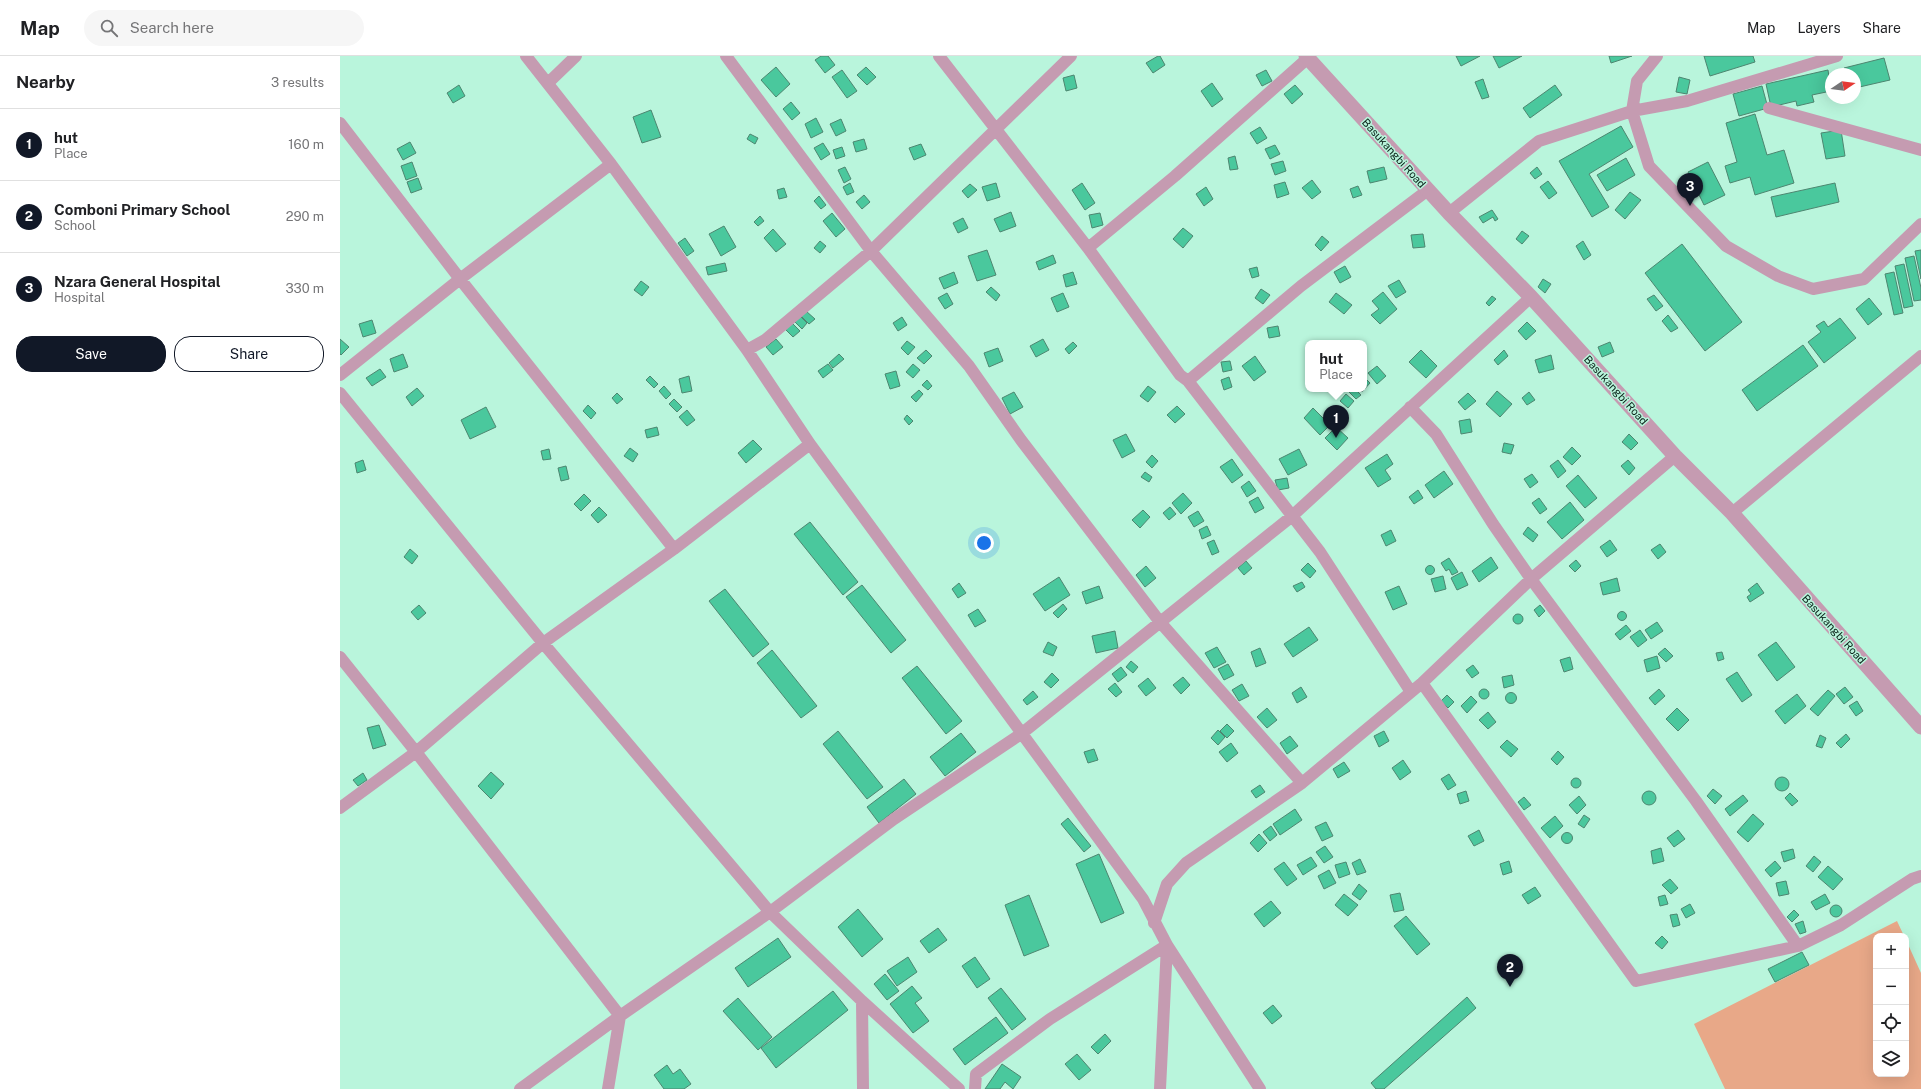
<!DOCTYPE html>
<meta charset="utf-8">
<style>
:root{--surface:#fff;--page:#f6f6f6;--text:#202124;--muted:#757577;--line:#e0e0e0;--accent:#111827}
body{margin:0;font-family:"Public Sans",sans-serif;background:var(--page);color:var(--text)}
.controls{position:absolute;right:12px;bottom:12px;display:grid;overflow:hidden;border-radius:8px;box-shadow:0 4px 16px #0002}
.controls button{width:36px;height:36px;display:grid;place-items:center;padding:0;border:0;border-bottom:1px solid var(--line);background:var(--surface);color:var(--text);font:20px sans-serif}
.compass{position:absolute;left:1485px;top:12px;width:36px;height:36px;border-radius:50%;background:var(--surface);box-shadow:0 4px 16px #0002;rotate:77deg}
.you{position:absolute;left:644px;top:487px;width:14px;height:14px;margin:-10px;border:3px solid #fff;border-radius:50%;background:#1a73e8;box-shadow:0 0 0 6px #1a73e833}
.badge{display:grid;place-items:center;width:26px;height:26px;border-radius:50%;background:var(--accent);color:#fff;font-size:13px;font-weight:700}
.pin{position:absolute;translate:-50% -33px;filter:drop-shadow(0 1px 2px #0008)}
.pin::after{content:'';position:absolute;top:21px;width:14px;height:12px;background:inherit;clip-path:polygon(0 0,100% 0,50% 100%)}
.popup{position:absolute;left:965px;top:284px;width:62px;height:52px;box-sizing:border-box;display:grid;place-content:center;border-radius:8px;background:var(--surface);filter:drop-shadow(0 1px 3px #0005);font-size:13px;white-space:nowrap;color:var(--muted)}
.popup b{font-size:15px;color:var(--text)}
.popup::after{content:'';position:absolute;left:50%;top:100%;margin-left:-8px;border:8px solid transparent;border-top-color:var(--surface)}
.list{margin:0;padding:0;list-style:none}
h2{display:flex;justify-content:space-between;align-items:center;height:52px;margin:0;padding:0 16px;font-size:17px}
h2 small{font-size:13px;font-weight:400;color:var(--muted)}
.list li{display:grid;grid-template-columns:26px 1fr auto;gap:12px;align-items:center;box-sizing:border-box;height:72px;padding:0 16px;border-top:1px solid var(--line)}
.list b{display:block;font-size:15px;white-space:nowrap}
.list p{margin:0;font-size:13px;white-space:nowrap;color:var(--muted)}
.list em{font-size:13px;font-style:normal;color:var(--muted)}
.actions{display:flex;gap:8px;padding:12px 16px}
.actions a{flex:1;padding:9px 0;border:1px solid var(--accent);border-radius:16px;text-align:center;font-size:14px;color:var(--accent)}
.actions .main{background:var(--accent);color:#fff}
.icon{flex:none;width:22px;height:22px;fill:none;stroke:currentColor;stroke-width:2;stroke-linecap:round;stroke-linejoin:round}
.map{position:relative;flex:none;width:1581px;height:1033px;overflow:hidden}
header{display:flex;align-items:center;gap:24px;box-sizing:border-box;height:56px;padding:0 20px;background:var(--surface);border-bottom:1px solid var(--line)}
header strong{font-size:19px}
nav{display:flex;gap:22px;margin-inline-start:auto;font-size:14px}
.search{width:280px;height:36px;background:var(--page);display:flex;align-items:center;gap:10px;box-sizing:border-box;padding:0 14px;border-radius:22px;color:var(--muted);font-size:15px}
main{display:flex}
aside{flex:1;background:var(--surface)}
.map>svg:first-child{display:block}
.green{fill:#e8a888}
.building{fill:#4ac89d;stroke:#4d8670}
.lines{fill:none;stroke-linecap:round;stroke-linejoin:round}
.minor{stroke:#c59bb1;stroke-width:12}
.tertiary{stroke:#c59bb1;stroke-width:15}
.labels{text-anchor:middle;stroke-width:3;stroke-linejoin:round;paint-order:stroke}
.street-label{font-size:11px;fill:#092118;stroke:#b9f5dc}
</style>
<header>
<strong>Map</strong>
<div class="search"><svg class="icon" aria-label="search" viewBox="0 0 24 24"><circle cx="10" cy="10" r="6"/><path d="M15 15l6 6"/></svg>Search here</div>
<nav><a>Map</a><a>Layers</a><a>Share</a></nav>
</header>
<main>
<aside>
<h2>Nearby<small>3 results</small></h2>
<ul class="list">
<li><span class="badge">1</span><div><b>hut</b><p>Place</p></div><em>160 m</em></li>
<li><span class="badge">2</span><div><b>Comboni Primary School</b><p>School</p></div><em>290 m</em></li>
<li><span class="badge">3</span><div><b>Nzara General Hospital</b><p>Hospital</p></div><em>330 m</em></li>
</ul>
<div class="actions"><a class="main">Save</a><a>Share</a></div>
</aside>
<div class="map">
<svg width="1581" height="1033" viewBox="0 0 1581 1033">
<rect width="100%" height="100%" fill="#b9f5dc"/>
<path class="green" d="M1557,865l7,15h-28v138h30v-134l15,33v116h-196l-31,-65z"/>
<path class="building" d="M481,0h7l7,9 -10,8 -10,-13z
M818,0h2l5,9 -12,8 -7,-10z
M1116,0h24l-19,10z
M1153,0h29l-23,12z
M1269,0h23l-21,7z
M1364,0h49l2,6 -45,14z
M1544,2l6,22 -35,8v-14h-9l-2,-6z
M436,11l14,17 -14,13 -15,-17z
M526,11l10,10 -9,8 -10,-10z
M502,14l15,21 -10,7 -15,-21z
M926,14l6,11 -10,5 -6,-11z
M1488,14l3,21 -19,4 2,7 -17,4 -1,-5 -25,6 -5,-23z
M734,19l3,13 -11,3 -3,-13z
M1339,21l11,3 -3,14 -11,-2z
M1143,23l6,18 -7,2 -7,-17z
M872,27l11,16 -11,8 -11,-16z
M119,29l6,11 -12,7 -6,-10z
M955,29l8,9 -11,10 -8,-10z
M1215,29l7,10 -32,23 -7,-10z
M1422,30l6,22 -29,8 -6,-22z
M451,46l9,11 -8,7 -9,-11z
M311,54l10,27 -19,6 -9,-26z
M1415,58l12,41 17,-5 10,33 -39,12 -5,-18 -20,6 -5,-17 12,-4 -11,-39z
M476,62l7,14 -12,6 -6,-14z
M501,63l5,12 -10,5 -6,-12z
M1281,70l12,21 -44,27 20,33 -17,10 -33,-56z
M920,71l7,11 -10,6 -7,-11z
M1501,74l4,26 -19,3 -5,-26z
M410,78l8,4 -3,6 -8,-5z
M524,83l3,10 -11,3 -3,-10z
M70,86l6,11 -13,7 -6,-11z
M483,87l7,11 -9,6 -7,-12z
M581,88l5,11 -12,5 -5,-12z
M935,89l5,9 -10,5 -5,-10z
M502,91l3,9 -9,3 -3,-9z
M895,100l3,13 -8,1 -2,-12z
M1286,102l9,17 -28,16 -10,-16z
M943,105l3,10 -11,4 -4,-11z
M72,106l5,14 -11,4 -5,-14z
M1368,106l17,33 -21,10 -16,-33z
M505,111l6,12 -7,4 -6,-13z
M1044,111l3,12 -17,4 -3,-12z
M1197,111l5,7 -7,5 -5,-6z
M78,122l4,11 -11,4 -4,-11z
M972,124l9,12 -9,7 -10,-11z
M1208,125l9,12 -8,6 -9,-12z
M945,126l4,12 -12,4 -3,-13z
M510,127l4,9 -7,3 -4,-8z
M656,127l4,14 -13,4 -5,-14z
M742,127l13,20 -10,7 -13,-20z
M1495,127l4,19 -63,15 -5,-20z
M630,128l7,6 -9,8 -6,-7z
M1018,130l4,9 -9,3 -3,-9z
M866,131l7,12 -9,7 -8,-12z
M444,132l3,9 -8,2 -2,-9z
M1290,136l11,8 -16,19 -10,-9z
M524,139l6,7 -8,7 -6,-7z
M479,140l7,9 -5,4 -7,-8z
M1152,154l6,9 -3,2 -2,-4 -10,6 -4,-6z
M671,156l5,14 -16,6 -6,-13z
M492,157l13,16 -9,8 -13,-16z
M760,157l3,12 -11,3 -3,-13z
M420,160l4,5 -6,5 -4,-4z
M623,162l5,10 -10,5 -5,-10z
M384,170l12,21 -15,9 -12,-22z
M843,172l10,8 -10,12 -10,-9z
M433,173l13,15 -10,8 -12,-14z
M1182,175l7,5 -7,8 -6,-5z
M1083,178l2,13 -12,1 -2,-13z
M982,180l7,6 -8,9 -6,-6z
M345,182l9,13 -7,5 -9,-13z
M480,185l6,5 -6,7 -6,-5z
M1243,185l8,14 -7,5 -8,-14z
M1342,188l60,78 -37,29 -60,-78z
M647,194l9,25 -19,6 -9,-25z
M1581,194v29l-6,-28z
M713,199l3,8 -17,7 -3,-8z
M1574,200l7,32v12l-7,1 -9,-43z
M385,207l2,8 -19,4 -2,-8z
M1564,208l9,42 -9,2 -9,-42z
M1005,210l6,11 -11,6 -6,-11z
M917,211l2,9 -7,2 -3,-9z
M614,216l4,11 -14,6 -5,-11z
M733,216l4,12 -11,3 -3,-12z
M1554,216l9,41 -9,2 -9,-41z
M1203,223l8,5 -6,9 -7,-6z
M1059,224l7,12 -10,6 -8,-12z
M301,225l8,6 -7,9 -8,-6z
M651,231l9,8 -4,6 -10,-9z
M921,233l9,6 -7,9 -8,-6z
M1043,236l14,17 -17,15 -9,-9 8,-6 -7,-8z
M607,237l6,11 -8,5 -7,-11z
M723,237l6,14 -12,5 -6,-14z
M996,237l16,12 -8,9 -15,-12z
M1314,239l9,11 -7,5 -9,-12z
M1152,240l4,3 -7,7 -3,-3z
M1529,242l13,16 -14,11 -12,-16z
M466,255l9,8 -6,5 -8,-8z
M459,259l8,8 -5,6 -8,-8z
M1328,259l10,13 -7,4 -9,-11z
M562,261l5,8 -9,6 -5,-8z
M1500,262l16,20 -32,25 -16,-21 13,-10 -5,-6 8,-5 4,6z
M32,264l4,13 -13,4 -4,-13z
M1187,266l9,9 -10,9 -8,-9z
M452,267l8,8 -7,6 -8,-8z
M938,270l2,10 -11,2 -2,-10z
M0,283l9,8 -8,8 -1,-1z
M436,283l7,8 -10,8 -7,-8z
M703,283l6,11 -13,7 -6,-11z
M567,285l8,6 -7,8 -7,-7z
M733,286l4,4 -8,8 -4,-5z
M1270,286l4,10 -12,5 -4,-10z
M1463,289l15,21 -61,45 -15,-21z
M658,292l5,13 -14,6 -5,-14z
M586,294l6,6 -8,8 -7,-6z
M1081,294l16,16 -11,12 -17,-16z
M1164,294l4,6 -10,9 -4,-5z
M63,298l5,13 -14,5 -4,-13z
M499,298l5,5 -11,9 -4,-5z
M1211,299l3,14 -15,4 -4,-13z
M915,300l11,16 -12,9 -12,-15z
M890,305l2,9 -9,2 -2,-10z
M488,308l5,6 -10,8 -5,-7z
M573,308l7,6 -7,8 -7,-6z
M1037,310l9,10 -9,8 -9,-11z
M40,313l6,8 -14,9 -6,-8z
M556,315l4,15 -10,3 -5,-15z
M310,320l8,8 -4,4 -8,-8z
M349,320l3,15 -10,2 -3,-14z
M889,321l3,10 -8,3 -3,-10z
M1024,321l6,6 -8,9 -3,-3h5z
M587,324l5,6 -4,4 -6,-5z
M324,330l7,8 -5,5 -7,-8z
M808,330l8,6 -8,10 -8,-6z
M77,332l7,8 -12,10 -6,-9z
M1009,333h6l6,6 -5,4 -8,-8z
M579,334l4,4 -7,8 -5,-5z
M1157,335l15,13 -12,13 -14,-13z
M674,336l9,15 -13,7 -8,-16z
M1189,336l6,8 -8,5 -5,-7z
M277,337l6,6 -6,5 -5,-6z
M1128,337l8,8 -11,9 -7,-8z
M1006,338l8,7 -6,7 -8,-7z
M334,343l8,8 -5,5 -8,-8z
M248,349l8,8 -5,6 -8,-8z
M837,350l8,8 -10,9 -8,-8z
M146,351l10,20 -26,12 -9,-19z
M973,352l17,17 -10,10 -16,-17z
M347,354l8,10 -8,6 -8,-9z
M567,359l6,6 -4,4 -5,-6z
M1130,363l2,13 -11,2 -2,-13z
M317,371l2,8 -12,3 -2,-8z
M996,371l12,11 -11,12 -12,-12z
M786,378l9,17 -13,7 -9,-18z
M1289,378l9,9 -7,7 -9,-8z
M413,384l9,9 -16,14 -8,-10z
M1164,387l10,2 -3,9 -9,-2z
M1232,391l9,9 -9,9 -9,-8z
M290,392l8,6 -5,8 -9,-6z
M209,393l2,10 -8,1 -2,-9z
M959,393l8,16 -19,10 -9,-16z
M1047,398l6,10 -8,6 6,9 -13,8 -13,-19z
M812,399l6,6 -6,7 -6,-6z
M892,403l11,16 -11,8 -12,-16z
M23,404l3,10 -9,3 -2,-10z
M1218,404l8,11 -8,7 -8,-12z
M1288,404l7,8 -6,7 -8,-9z
M226,410l3,13 -8,2 -3,-13z
M1104,415l9,13 -19,14 -9,-13z
M805,416l7,5 -3,5 -8,-5z
M1192,418l6,8 -8,6 -6,-9z
M1238,419l19,23 -12,10 -19,-22z
M947,422l2,10 -11,2 -3,-10z
M909,425l7,10 -9,6 -6,-10z
M1078,434l5,8 -9,6 -5,-7z
M843,437l9,10 -11,11 -9,-11z
M244,438l7,7 -10,10 -7,-7z
M918,441l6,11 -9,5 -6,-11z
M1199,442l8,11 -7,5 -8,-11z
M1230,446l14,18 -22,19 -15,-17z
M259,451l8,8 -9,8 -7,-8z
M830,451l6,7 -7,6 -6,-7z
M803,454l7,7 -10,11 -8,-8z
M858,455l6,10 -10,6 -6,-10z
M470,466l48,60 -15,13 -49,-61z
M867,470l4,9 -9,4 -3,-9z
M1188,471l10,8 -5,7 -10,-8z
M1051,474l5,11 -10,5 -5,-11z
M874,484l5,12 -7,3 -5,-12z
M1270,484l7,10 -10,7 -7,-10z
M1320,488l6,8 -8,7 -7,-9z
M70,493l8,7 -6,8 -8,-7z
M1151,501l7,11 -19,14 -7,-11z
M1109,502l9,14 -6,3 -3,-6 -3,2 -5,-8z
M1236,504l5,6 -6,6 -6,-6z
M906,505l6,7 -8,7 -6,-7z
M968,507l8,8 -6,7 -9,-8z
M1085.5 514a4.5 4.5 0 1 1 9 0a4.5 4.5 0 1 1-9 0Z
M806,510l10,12 -11,9 -9,-12z
M1122,516l6,13 -11,5 -6,-12z
M1103,520l3,13 -11,3 -4,-13z
M719,521l11,18 -25,16 -12,-17z
M1277,522l3,13 -17,4 -3,-12z
M962,526l3,5 -8,5 -4,-6z
M619,527l7,10 -8,5 -6,-9z
M1417,527l7,10 -14,9 -3,-5 4,-3 -3,-4z
M522,529l44,55 -15,13 -45,-56z
M759,530l4,12 -17,6 -4,-12z
M1059,530l8,18 -14,6 -8,-18z
M385,533l44,55 -16,13 -44,-56z
M723,548l4,5 -9,9 -5,-5z
M79,549l7,8 -8,7 -7,-8z
M1200,549l5,6 -6,6 -5,-7z
M638,553l8,12 -11,6 -7,-12z
M1277.5 560a4.5 4.5 0 1 1 9 0a4.5 4.5 0 1 1-9 0Z
M1173 563a5 5 0 1 1 10 0a5 5 0 1 1-10 0Z
M1317,566l6,9 -12,8 -6,-9z
M1286,569l5,6 -11,9 -5,-6z
M969,571l9,13 -25,17 -9,-13z
M1300,574l7,10 -9,7 -8,-10z
M775,575l3,17 -22,5 -4,-17z
M708,586l9,5 -4,9 -10,-4z
M1436,586l19,25 -18,14 -19,-26z
M877,591l9,15 -12,6 -9,-15z
M920,592l6,15 -10,4 -5,-15z
M1325,592l8,8 -7,6 -8,-8z
M432,594l45,56 -16,12 -44,-55z
M1382,596l2,7 -6,2 -2,-8z
M1317,600l3,12 -13,4 -3,-12z
M1230,601l3,12 -9,3 -4,-12z
M791,605l7,6 -5,6 -7,-6z
M888,608l6,11 -10,5 -6,-11z
M1133,609l6,8 -7,5 -6,-8z
M577,610l45,55 -16,13 -44,-56z
M781,611l6,8 -9,7 -6,-8z
M1397,616l15,23 -10,7 -16,-23z
M712,617l7,7 -8,8 -7,-6z
M1172,619l2,10 -10,3 -2,-11z
M843,621l7,8 -9,9 -8,-9z
M808,622l8,10 -10,8 -8,-10z
M775,627l7,9 -6,5 -8,-8z
M902,628l7,12 -10,5 -7,-11z
M961,631l6,10 -10,6 -5,-10z
M1505,631l8,10 -9,7 -8,-10z
M1319,633l6,7 -10,9 -6,-7z
M1139 638a5 5 0 1 1 10 0a5 5 0 1 1-10 0Z
M1488,634l7,6 -17,20 -8,-7z
M693,635l5,6 -11,8 -4,-5z
M1165.5 642a5.5 5.5 0 1 1 11 0a5.5 5.5 0 1 1-11 0Z
M1457,638l9,12 -21,18 -10,-13z
M1107,639l7,7 -6,6 -7,-7z
M1131,640l6,6 -10,11 -6,-7z
M1517,645l6,10 -7,5 -7,-10z
M927,652l10,12 -10,8 -10,-11z
M1337,652l12,12 -11,11 -12,-12z
M1148,656l8,10 -8,7 -9,-9z
M887,668l7,7 -7,7 -7,-7z
M39,669l7,20 -13,4 -6,-21z
M878,674l7,7 -7,8 -7,-7z
M498,675l45,56 -16,12 -44,-55z
M1044,675l5,10 -10,6 -5,-11z
M621,677l15,19 -31,24 -15,-19z
M1506,678l4,5 -9,9 -5,-5z
M1480,679l6,3 -4,10 -6,-2z
M950,680l8,10 -11,8 -7,-11z
M1167,684l11,9 -7,8 -11,-10z
M891,687l7,10 -11,9 -8,-10z
M754,693l4,11 -10,3 -4,-11z
M1218,695l6,6 -7,8 -6,-6z
M1063,704l8,12 -11,8 -8,-12z
M1004,706l6,9 -12,7 -5,-9z
M151,716l13,12 -13,15 -13,-13z
M23,717l4,7 -9,6 -5,-6z
M1109,718l7,11 -8,5 -7,-11z
M1435 728a7 7 0 1 1 14 0a7 7 0 1 1-14 0Z
M1231 727a5 5 0 1 1 10 0a5 5 0 1 1-10 0Z
M564,723l12,15 -37,29 -12,-16z
M920,729l5,7 -9,6 -5,-7z
M1373,733l9,7 -7,8 -8,-8z
M1126,735l3,10 -9,3 -3,-10z
M1302 742a7 7 0 1 1 14 0a7 7 0 1 1-14 0Z
M1450,737l8,8 -6,5 -7,-8z
M1403,739l5,6 -18,15 -5,-7z
M1239,740l7,9 -9,9 -8,-9z
M1184,741l7,8 -7,5 -6,-8z
M955,753l7,11 -22,15 -7,-11z
M1413,758l11,10 -16,18 -11,-10z
M1244,759l6,4 -6,9 -6,-4z
M1215,760l8,10 -13,12 -9,-10z
M728,762l23,28 -7,6 -23,-28z
M986,766l7,14 -11,5 -7,-14z
M931,770l6,9 -7,6 -7,-9z
M1139,774l5,11 -10,5 -6,-10z
M1338,774l7,9 -11,8 -7,-9z
M1221.5 782a5.5 5.5 0 1 1 11 0a5.5 5.5 0 1 1-11 0Z
M919,778l8,9 -9,9 -8,-9z
M985,790l8,11 -9,6 -8,-11z
M1321,792l3,13 -11,3 -2,-13z
M1453,793l2,9 -11,4 -3,-10z
M759,798l25,59 -23,10 -25,-59z
M1474,800l7,6 -8,10 -7,-6z
M971,801l6,9 -14,9 -6,-10z
M1020,803l6,13 -9,3 -5,-12z
M1169,805l3,11 -9,3 -3,-11z
M1435,805l6,7 -10,9 -6,-7z
M944,806l13,17 -10,7 -13,-17z
M1006,806l4,12 -11,4 -4,-13z
M1488,810l15,13 -10,11 -15,-13z
M989,814l7,13 -12,6 -6,-13z
M1330,823l8,9 -7,6 -9,-9z
M1446,825l3,13 -10,2 -3,-13z
M1019,828l8,7 -7,9 -8,-6z
M1195,831l6,9 -13,8 -6,-9z
M1060,837l4,17 -10,2 -4,-17z
M1004,838l14,11 -10,11 -13,-11z
M1485,838l5,9 -14,7 -5,-8z
M689,839l20,51 -25,10 -19,-51z
M1325,839l3,9 -8,2 -2,-9z
M931,845l10,12 -17,14 -10,-13z
M1350,848l5,9 -9,5 -5,-9z
M1490 855a6 6 0 1 1 12 0a6 6 0 1 1-12 0Z
M518,853l25,30 -21,18 -24,-30z
M1454,854l5,5 -7,7 -5,-5z
M1337,858l3,11 -7,2 -3,-12z
M1066,860l24,28 -13,11 -23,-29z
M1463,865l3,11 -6,2 -5,-10z
M598,872l9,12 -18,13 -9,-12z
M1322,880l6,6 -6,7 -7,-6z
M438,882l13,19 -43,30 -13,-19z
M1462,896l7,13 -34,17 -7,-13z
M568,901l9,15 -20,14 -10,-15z
M635,901l15,22 -13,9 -15,-22z
M545,918l14,17 -12,9 -13,-16z
M572,930l10,12 -7,5 14,18 -16,12 -23,-29z
M661,932l25,31 -14,11 -24,-32z
M493,935l15,19 -72,58 -15,-20z
M1127,941l9,11 -92,81h-8l-5,-6z
M398,942l34,39 -14,13 -35,-39z
M933,949l9,11 -10,8 -9,-11z
M656,961l12,16 -43,32 -12,-16z
M765,978l6,7 -13,13 -7,-7z
M737,998l14,16 -12,10 -14,-16z
M662,1008l19,13 -8,12 -8,-7 -5,7h-15z
M327,1009l6,9 7,-5 11,15 -7,5h-20l-10,-14z"/>
<g class="lines">
<path class="minor" d="M186,0l85,108 136,186 63,94 333,455 24,46 93,144
M386,0l145,195 98,115 52,74 139,182 142,161
M599,0l149,192 92,127 8,6 132,171 91,140
M1317,0l-20,25 -5,30 17,55 77,80 52,30 35,13 51,-10 57,-55
M208,27l28,-27
M1429,52l152,42
M0,67l120,156 214,270
M1109,157l90,-72 93,-30 55,-10 150,-45
M748,192l87,-72 133,-118
M407,294l18,-10 106,-89 200,-195
M0,319l120,-96 151,-115
M848,325l113,-95 127,-96
M0,337l203,250 227,269 92,89 97,88
M1070,351l26,27 57,90 38,55 165,222 102,145
M1392,457l189,-157
M0,601l76,95 204,264 -12,73
M1082,627l214,298 162,-35 43,-21 71,-46 9,-3
M0,752l76,-56 127,-109 131,-94 136,-105
M814,867l13,-39 19,-21 116,-80 120,-100 109,-104 144,-123
M522,945l1,88
M180,1033l100,-73 150,-104 124,-93 127,-85 270,-217 240,-220
M635,1033l1,-15 74,-55 117,-74
M820,1033l7,-144"/>
<path class="tertiary" d="M966,0l143,157 82,84 144,159 57,57 189,214"/>
</g>
<g class="labels">
<g class="street-label">
<text transform="translate(1054 97) rotate(48)" y="4">Basukangbi Road</text>
<text transform="translate(1276 334) rotate(48)" y="4">Basukangbi Road</text>
<text transform="translate(1494 573) rotate(48)" y="4">Basukangbi Road</text>
</g>
</g>
</svg>
<div class="controls">
<button>+</button>
<button>−</button>
<button><svg class="icon" aria-label="locate" viewBox="0 0 24 24"><circle cx="12" cy="12" r="6"/><path d="M12 2v4M12 18v4M2 12h4M18 12h4"/></svg></button>
<button><svg class="icon" aria-label="layers" viewBox="0 0 24 24"><path d="M12 4l9 5-9 5-9-5zM3 14l9 5 9-5"/></svg></button>
</div>
<svg class="compass" viewBox="-18 -18 36 36"><path d="M0-13l5 13h-10z" fill="#e53935"/><path d="M0 13l5-13h-10z" fill="#757577"/></svg>
<div class="you"></div>
<div class="pin badge" style="left:996px;top:382px">1</div>
<div class="popup"><b>hut</b>Place</div>
<div class="pin badge" style="left:1170px;top:931px">2</div>
<div class="pin badge" style="left:1350px;top:150px">3</div>
</div>
</main>
